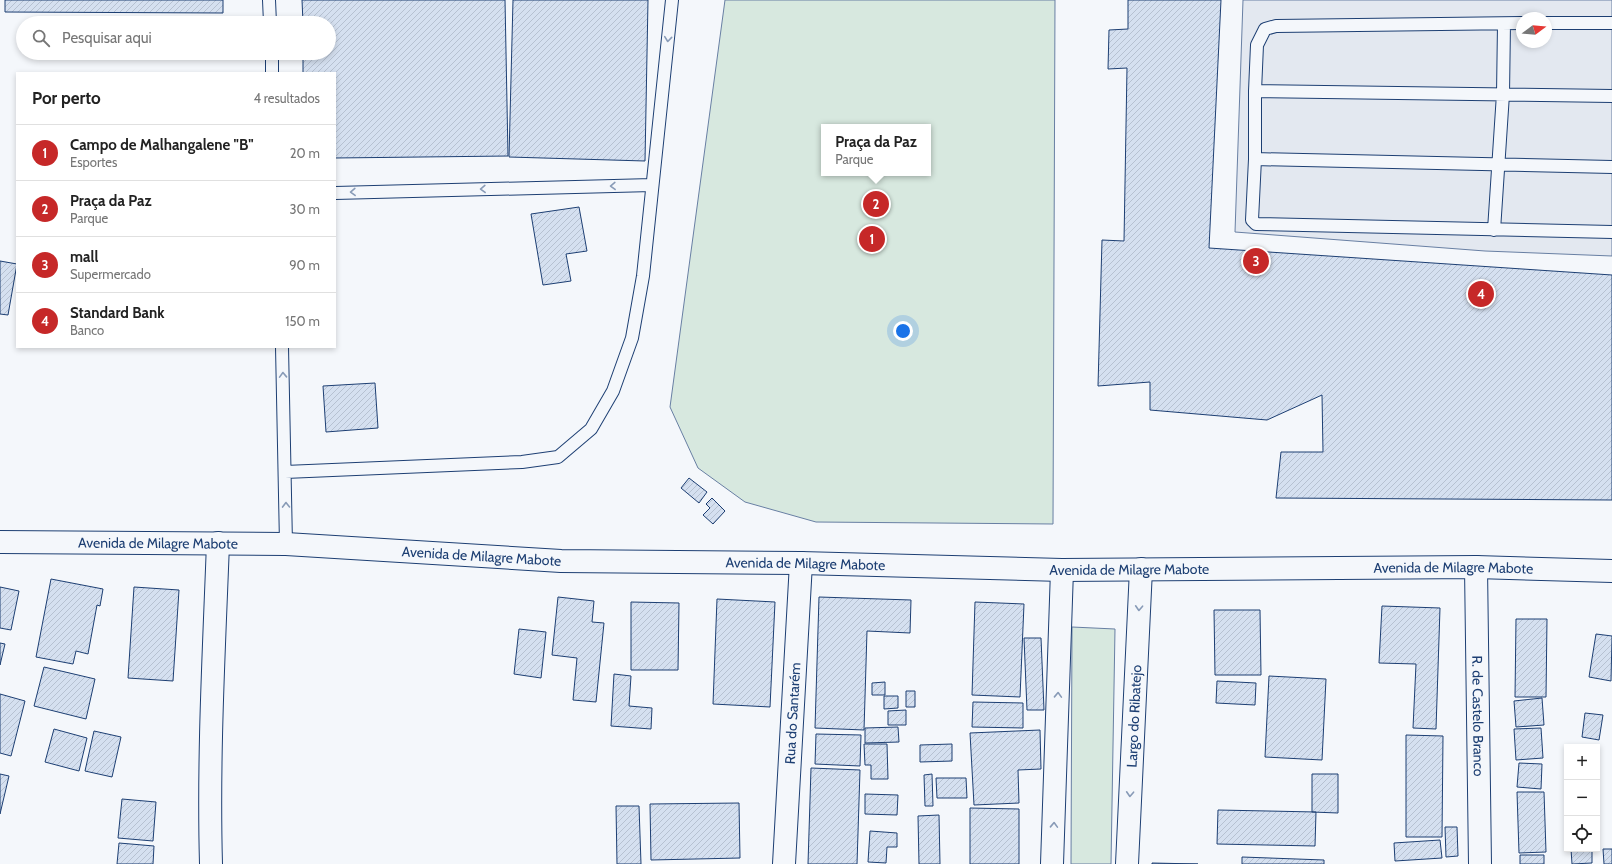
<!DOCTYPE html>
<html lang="pt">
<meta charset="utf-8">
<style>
:root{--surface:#fff;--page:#f2f2f2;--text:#222;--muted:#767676;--line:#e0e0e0;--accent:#c62828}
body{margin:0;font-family:Cabin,sans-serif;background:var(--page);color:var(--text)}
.controls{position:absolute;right:12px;bottom:12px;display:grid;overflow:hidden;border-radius:0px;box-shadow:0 2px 6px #0003}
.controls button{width:36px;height:36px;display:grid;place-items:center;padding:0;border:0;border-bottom:1px solid var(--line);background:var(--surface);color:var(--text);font:20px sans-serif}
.compass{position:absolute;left:1516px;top:12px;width:36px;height:36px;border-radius:50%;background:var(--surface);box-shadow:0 2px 6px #0003;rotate:74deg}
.you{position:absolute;left:903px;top:331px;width:14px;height:14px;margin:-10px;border:3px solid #fff;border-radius:50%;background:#1a73e8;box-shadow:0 0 0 6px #1a73e833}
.badge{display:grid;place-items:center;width:26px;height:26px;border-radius:50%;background:var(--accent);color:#fff;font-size:13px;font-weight:700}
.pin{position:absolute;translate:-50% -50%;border:2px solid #fff;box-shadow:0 1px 4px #0006}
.popup{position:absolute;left:821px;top:124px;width:110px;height:52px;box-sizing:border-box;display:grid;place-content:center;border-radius:0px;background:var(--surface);filter:drop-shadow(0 1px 3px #0005);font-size:13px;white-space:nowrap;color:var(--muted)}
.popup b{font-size:15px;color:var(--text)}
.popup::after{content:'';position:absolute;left:50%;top:100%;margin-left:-8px;border:8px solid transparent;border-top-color:var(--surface)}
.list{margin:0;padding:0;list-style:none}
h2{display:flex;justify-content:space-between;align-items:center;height:52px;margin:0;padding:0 16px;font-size:17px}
h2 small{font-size:13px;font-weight:400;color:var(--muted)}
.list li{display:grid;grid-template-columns:26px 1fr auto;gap:12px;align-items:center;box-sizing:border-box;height:56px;padding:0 16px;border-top:1px solid var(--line)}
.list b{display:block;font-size:15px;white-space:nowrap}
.list p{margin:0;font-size:13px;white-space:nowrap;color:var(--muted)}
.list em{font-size:13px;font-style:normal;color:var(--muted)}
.icon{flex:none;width:22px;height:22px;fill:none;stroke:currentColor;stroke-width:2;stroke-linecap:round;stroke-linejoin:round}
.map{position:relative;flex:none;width:1612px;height:864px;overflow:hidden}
.search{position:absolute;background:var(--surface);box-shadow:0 2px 6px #0003;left:16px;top:16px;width:320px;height:44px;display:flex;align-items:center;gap:10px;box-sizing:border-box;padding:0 14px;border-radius:22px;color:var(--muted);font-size:15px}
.panel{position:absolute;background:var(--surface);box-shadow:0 2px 6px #0003;left:16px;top:72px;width:320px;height:276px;border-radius:0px}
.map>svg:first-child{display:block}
.park{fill:#d7e8df;stroke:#687fa3;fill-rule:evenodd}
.parking{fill:#e3e8f0;stroke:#687fa3;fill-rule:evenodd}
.building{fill:url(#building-hatch);stroke:#1d3f73}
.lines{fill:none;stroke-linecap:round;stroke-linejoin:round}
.lane-casing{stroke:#1d3f73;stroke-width:14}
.street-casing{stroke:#1d3f73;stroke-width:24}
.lane{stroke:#f4f7fb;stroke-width:12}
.street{stroke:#f4f7fb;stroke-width:22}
.oneway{stroke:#889bb7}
.labels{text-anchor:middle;stroke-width:3;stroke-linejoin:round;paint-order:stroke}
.street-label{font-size:14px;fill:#1d3f73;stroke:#f4f7fb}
</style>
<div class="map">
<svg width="1612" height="864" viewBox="0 0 1612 864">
<defs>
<pattern id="building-hatch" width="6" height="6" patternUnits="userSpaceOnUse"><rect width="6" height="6" fill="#d5e0f0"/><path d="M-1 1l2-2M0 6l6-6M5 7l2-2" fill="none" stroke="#b6c1d1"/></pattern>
</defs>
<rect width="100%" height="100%" fill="#f4f7fb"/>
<path class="park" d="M725,0h330l-2,524 -237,-2 -71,-20 -47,-34 -28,-61zM824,127h104v46h-104z
M1072,627l43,2 -4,235h-40z"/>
<path class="parking" d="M1243,0h369v256l-127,-5 -250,-19zM1522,18h24v24h-24z"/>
<path class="building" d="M5,0h218v13l-218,-1z
M302,0h203l3,156 -173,2v-85h-32v-20h26v-30h-26z
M513,0h135l-3,161 -136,-4z
M1128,0h93l-12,248 403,27v225l-336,-2 5,-46h42l-1,-57 -55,25 -117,-10v-28l-52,4 4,-146 22,1 3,-173 -19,1 1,-39 19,-1z
M579,207l8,44 -21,3 5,27 -28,4 -12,-71z
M0,261l17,3 -9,51 -8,-1z
M375,383l3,45 -52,4 -3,-46z
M689,478l18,14 -8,11 -18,-15z
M712,498l13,13 -12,13 -10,-9 7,-7 -4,-4z
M51,579l52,10 -3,17 -3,-1 -9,49 -12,-3 -3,13 -37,-7z
M0,587l19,4 -8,39 -11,-2z
M134,587l45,3 -6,91 -45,-3z
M558,597l36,4 -2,21 12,1 -8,79 -23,-2 4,-42 -25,-3z
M819,597l92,3 -1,33 -43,-2 -3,99 -49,-2z
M717,599l58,3 -5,105 -57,-3z
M631,602l48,1 -1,67h-47z
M975,602l49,2 -4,93 -48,-2z
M1382,606l58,2 -4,121 -23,-1 3,-64 -37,-1z
M1214,610h46l1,65h-46z
M1516,619h31l-1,78h-31z
M519,629l27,3 -5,46 -27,-4z
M1596,634l16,2 -1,45 -22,-4z
M1024,638h17l3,72h-17z
M0,643l5,1 -5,21z
M44,667l51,12 -9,40 -52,-13z
M614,674l17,2 -2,30 23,2 -1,21 -40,-3z
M1269,676l57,3 -4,81 -57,-3z
M1217,681l39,2 -1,22 -39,-2z
M885,682v13h-13v-12z
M906,691h9v16h-9z
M0,694l25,7 -14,55 -11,-3z
M884,696h14v12l-14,1z
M1542,698l2,27 -28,2 -2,-26z
M973,702l50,1v25l-51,-1z
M906,710v15h-18v-14z
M1585,713l18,2 -4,25 -17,-3z
M898,727l1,15 -34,1v-15z
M1541,728l2,30 -27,2 -2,-31z
M54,729l33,9 -8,33 -34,-9z
M1040,730l1,39 -23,1 1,33 -45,2 -4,-72z
M94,731l27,6 -9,40 -27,-6z
M816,734l45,1 -1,31 -45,-2z
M1406,735l37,1 -1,101h-36z
M864,744h23l1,35h-17v-14h-6z
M952,744v17l-32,1v-17z
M1519,763l23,1 -1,25 -24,-2z
M811,768l49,2 -3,94h-49z
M0,774l9,2 -9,38z
M932,774l1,32h-8l-1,-31z
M1312,774h26v39l-26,-1z
M936,778h30l1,20h-30z
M1517,792h27l2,60 -27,1z
M865,794l33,1 -1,20 -32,-1z
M122,799l34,3 -3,39 -35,-3z
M739,803l1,55 -89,2 -1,-56z
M616,806h23l2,58h-24z
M970,808l49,1v55h-49z
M1218,810l98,2 -1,34 -98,-2z
M939,815l1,49h-21l-1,-48z
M1445,827h12l1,29 -12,1z
M870,831l27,2v14h-10l-1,16 -18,-1z
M1440,840l2,18 -47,3 -1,-18z
M119,843l35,3 -1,18h-36z
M1571,849h21v14l-20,1z
M1603,849h9v15h-8z
M1520,855h24v9h-24z
M1242,857l82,3v4h-82z
M1152,863l46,1h-46z"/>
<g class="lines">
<g class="lane-casing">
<path id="lane" d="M269,0l1,23
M1522,23l-246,3 -11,3 -8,16 -2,46v68l-3,61 4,4 356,8
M1546,23h66
M272,53v20
M1255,91l357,5
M1255,159l357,8
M335,193l317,-8
M1494,230l9,-136 1,-70
M282,347l4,197
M285,472l237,-10 36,-5 33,-28 22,-38 19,-53 11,-62 29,-276"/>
</g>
<g class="street-casing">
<g id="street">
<path id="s1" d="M0,542l286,2 275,17 240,2 261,7 414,-3 136,4"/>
<path id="s2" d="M1476,567l4,297"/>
<path d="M211,864c-3,-107 3,-214 7,-321"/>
<path id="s3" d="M784,864l17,-301"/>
<path d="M1052,864l10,-294"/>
<path id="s4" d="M1127,864l14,-295"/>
</g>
</g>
<use href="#lane" class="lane"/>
<use href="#street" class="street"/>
</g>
<defs><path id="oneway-chevron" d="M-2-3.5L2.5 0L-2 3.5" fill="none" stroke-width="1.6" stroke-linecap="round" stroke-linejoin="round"/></defs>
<g class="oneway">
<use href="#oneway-chevron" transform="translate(668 39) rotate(96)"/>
<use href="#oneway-chevron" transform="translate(613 186) rotate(178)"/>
<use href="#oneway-chevron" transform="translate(483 189) rotate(178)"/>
<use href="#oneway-chevron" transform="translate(353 192) rotate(178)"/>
<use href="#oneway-chevron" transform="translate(283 375) rotate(-92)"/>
<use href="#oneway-chevron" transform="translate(286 505) rotate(-91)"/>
<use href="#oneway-chevron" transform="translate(1139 608) rotate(93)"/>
<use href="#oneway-chevron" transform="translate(1058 695) rotate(-88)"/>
<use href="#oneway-chevron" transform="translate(1130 794) rotate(93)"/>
<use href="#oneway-chevron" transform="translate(1054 825) rotate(-88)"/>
</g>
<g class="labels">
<g class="street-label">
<text dy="5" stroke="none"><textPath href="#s1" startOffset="158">Avenida de Milagre Mabote</textPath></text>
<text dy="5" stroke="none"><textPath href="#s1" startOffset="482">Avenida de Milagre Mabote</textPath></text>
<text dy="5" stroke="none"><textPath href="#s1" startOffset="806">Avenida de Milagre Mabote</textPath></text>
<text dy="5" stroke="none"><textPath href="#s1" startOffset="1454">Avenida de Milagre Mabote</textPath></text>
<text dy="5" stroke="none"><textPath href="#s1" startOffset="1130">Avenida de Milagre Mabote</textPath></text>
<text dy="5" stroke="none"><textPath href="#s3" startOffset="151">Rua do Santarém</textPath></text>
<text dy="5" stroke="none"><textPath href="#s2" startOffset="149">R. de Castelo Branco</textPath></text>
<text dy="5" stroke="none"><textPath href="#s4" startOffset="148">Largo do Ribatejo</textPath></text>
</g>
</g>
</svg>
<div class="controls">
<button>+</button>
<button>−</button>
<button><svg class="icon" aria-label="locate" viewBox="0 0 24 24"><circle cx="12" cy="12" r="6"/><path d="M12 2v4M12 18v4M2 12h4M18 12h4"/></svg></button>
</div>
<svg class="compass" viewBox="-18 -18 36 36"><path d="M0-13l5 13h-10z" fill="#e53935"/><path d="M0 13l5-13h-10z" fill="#767676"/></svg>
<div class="you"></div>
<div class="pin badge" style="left:872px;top:239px">1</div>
<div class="pin badge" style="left:876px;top:204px">2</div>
<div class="popup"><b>Praça da Paz</b>Parque</div>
<div class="pin badge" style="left:1256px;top:261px">3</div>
<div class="pin badge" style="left:1481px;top:294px">4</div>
<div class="search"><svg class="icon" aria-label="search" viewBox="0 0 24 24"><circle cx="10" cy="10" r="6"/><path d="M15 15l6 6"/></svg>Pesquisar aqui</div>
<section class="panel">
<h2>Por perto<small>4 resultados</small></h2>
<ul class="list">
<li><span class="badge">1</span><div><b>Campo de Malhangalene &quot;B&quot;</b><p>Esportes</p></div><em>20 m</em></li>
<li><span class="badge">2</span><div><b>Praça da Paz</b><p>Parque</p></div><em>30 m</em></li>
<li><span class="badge">3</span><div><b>mall</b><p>Supermercado</p></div><em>90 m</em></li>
<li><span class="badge">4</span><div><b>Standard Bank</b><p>Banco</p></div><em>150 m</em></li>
</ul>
</section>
</div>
